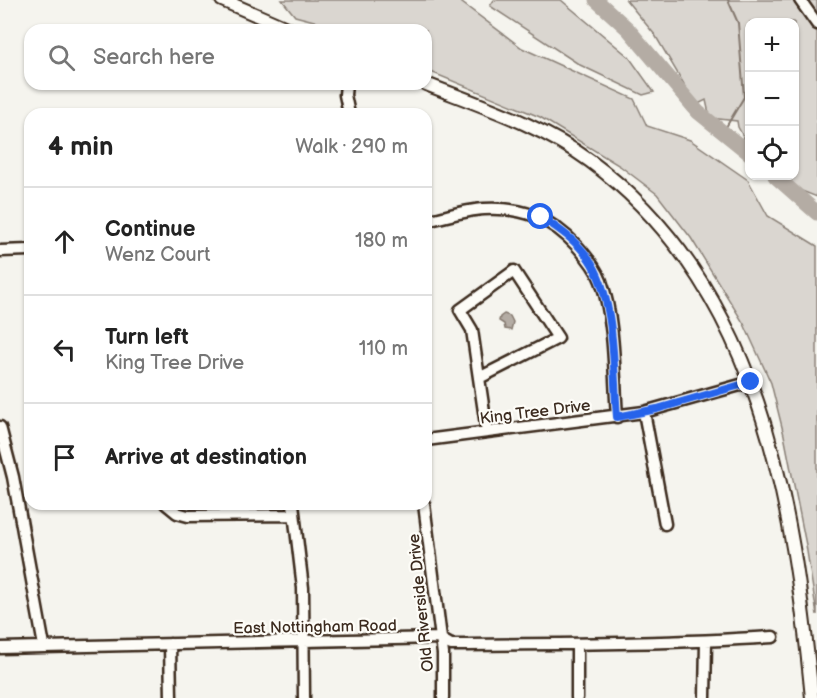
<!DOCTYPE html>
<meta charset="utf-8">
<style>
:root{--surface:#fff;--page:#f6f6f6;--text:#222;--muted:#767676;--line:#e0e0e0}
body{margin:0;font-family:"Balsamiq Sans",sans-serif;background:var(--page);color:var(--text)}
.controls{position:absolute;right:18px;top:18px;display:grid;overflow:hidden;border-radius:12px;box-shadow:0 2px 4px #0004}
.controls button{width:54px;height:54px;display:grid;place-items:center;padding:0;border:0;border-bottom:2px solid var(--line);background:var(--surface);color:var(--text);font:30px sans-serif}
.stop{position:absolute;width:18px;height:18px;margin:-14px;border:4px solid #2563eb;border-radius:50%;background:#fff}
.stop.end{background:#2563eb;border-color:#fff;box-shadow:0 2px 6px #0008}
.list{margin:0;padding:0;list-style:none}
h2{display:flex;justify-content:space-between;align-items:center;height:78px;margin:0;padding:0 24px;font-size:26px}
h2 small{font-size:20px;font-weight:400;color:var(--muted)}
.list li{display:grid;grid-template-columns:39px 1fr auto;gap:18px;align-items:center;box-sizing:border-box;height:108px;padding:0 24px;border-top:2px solid var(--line)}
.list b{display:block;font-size:22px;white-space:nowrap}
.list p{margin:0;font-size:20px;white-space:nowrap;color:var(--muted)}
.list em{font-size:20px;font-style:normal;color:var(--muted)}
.icon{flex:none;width:33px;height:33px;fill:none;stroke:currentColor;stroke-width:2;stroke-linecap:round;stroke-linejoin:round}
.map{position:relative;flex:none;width:817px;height:698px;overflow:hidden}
.search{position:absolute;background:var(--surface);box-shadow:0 2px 4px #0004;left:24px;top:24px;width:408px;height:66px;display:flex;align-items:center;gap:15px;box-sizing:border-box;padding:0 21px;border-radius:18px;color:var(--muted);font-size:22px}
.panel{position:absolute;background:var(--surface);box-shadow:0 2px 4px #0004;left:24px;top:108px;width:408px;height:402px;border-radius:18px}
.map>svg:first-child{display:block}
.green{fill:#dad6d0;stroke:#8a8077;stroke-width:1.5}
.water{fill:#b4aca4;stroke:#84786e;stroke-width:1.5}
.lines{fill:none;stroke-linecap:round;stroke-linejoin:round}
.stream{stroke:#84786e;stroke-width:2}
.river{stroke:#b4aca4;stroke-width:15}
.minor-casing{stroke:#3b2a1e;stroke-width:15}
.major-casing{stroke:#3b2a1e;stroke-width:16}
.minor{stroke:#fdfcf7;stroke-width:10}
.major{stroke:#fdfcf7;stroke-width:12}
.route{stroke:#2563eb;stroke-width:8}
.labels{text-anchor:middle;stroke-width:4.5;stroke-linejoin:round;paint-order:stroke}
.street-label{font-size:16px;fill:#3b2a1e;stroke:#fdfcf7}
</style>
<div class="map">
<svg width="817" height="698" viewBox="0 0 817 698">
<rect width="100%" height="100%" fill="#f5f4ee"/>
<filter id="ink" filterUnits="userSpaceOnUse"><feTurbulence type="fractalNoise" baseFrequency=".0167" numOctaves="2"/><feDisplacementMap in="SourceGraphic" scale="12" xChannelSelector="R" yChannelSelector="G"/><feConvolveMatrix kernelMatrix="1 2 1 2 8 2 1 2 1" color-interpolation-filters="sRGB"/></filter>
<g filter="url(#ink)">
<path class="green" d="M282,0h176l64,48 112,51 13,27 43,14 58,40 20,36 49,30v369l-11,-70 -22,-110 -13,-52 -27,-59 -53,-86 -34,-44 -37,-28 -80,-49 -114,-47v-40h-93l-19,-9 -19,-5z
M494,0h67l68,57 25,35 -11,3 -63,-30 -90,-59z
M626,0h191v197l-15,-6 -11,1 -2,-7 2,-9h3v-154h-44l-1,125 -11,-20 -1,-6 -27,-3 -4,-18 -14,7 -12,-10 4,-13 -29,-49z"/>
<path class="water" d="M504,314l6,2 3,6 -2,8 -6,-1 -1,-5 -5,-3 1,-4z"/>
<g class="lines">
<path class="stream" d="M723,132l21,-35 -6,-74 -10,-23"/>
<path class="river" d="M596,0l32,29 70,83 52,42
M775,176l42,37"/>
<g class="minor-casing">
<path id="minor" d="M800,0l17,24
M346,84l-1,11 4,19
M426,221c19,-4 39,-11 58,-12 40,-2 67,9 94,38 9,10 18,21 23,34 14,39 13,94 16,136
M0,251l30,-1
M514,271l44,67 -79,40 -7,-48 -12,-20z
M479,378l8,54
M644,412l21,112
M0,427l13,50 31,169
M426,440l218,-28 107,-30
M166,504l11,9 11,3 106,-1
M293,504l10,84 1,110
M424,504l19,150v44
M170,644l1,54
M0,648l439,-10 12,7c107,-1 215,-1 322,-8
M577,698v-54
M705,698l1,-57"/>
</g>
<g class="major-casing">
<path id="major" d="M222,0l69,30
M426,84c56,22 115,41 164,77 170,125 203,341 222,537"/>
</g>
<use href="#minor" class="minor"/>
<use href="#major" class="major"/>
</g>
</g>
<g class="lines" filter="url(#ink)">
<path class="route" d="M541,217c18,12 36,24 48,42 27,39 24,111 28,158l40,-8 94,-27"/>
</g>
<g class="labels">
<g class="street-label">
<text transform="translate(535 411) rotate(-7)" y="6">King Tree Drive</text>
<text transform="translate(420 603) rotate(-96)" y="6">Old Riverside Drive</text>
<text transform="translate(315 626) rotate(-1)" y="6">East Nottingham Road</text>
</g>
</g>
</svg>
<div class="controls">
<button>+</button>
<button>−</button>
<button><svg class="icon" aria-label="locate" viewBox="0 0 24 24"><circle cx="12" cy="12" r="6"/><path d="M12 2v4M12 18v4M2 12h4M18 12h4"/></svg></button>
</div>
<div class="stop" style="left:541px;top:217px"></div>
<div class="stop end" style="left:751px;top:382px"></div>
<div class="search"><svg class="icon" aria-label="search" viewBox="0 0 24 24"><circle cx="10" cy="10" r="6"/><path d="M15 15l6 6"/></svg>Search here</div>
<section class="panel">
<h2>4 min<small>Walk · 290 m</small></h2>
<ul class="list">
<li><svg class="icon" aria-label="ahead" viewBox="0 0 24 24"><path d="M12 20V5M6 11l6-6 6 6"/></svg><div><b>Continue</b><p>Wenz Court</p></div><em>180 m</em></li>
<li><svg class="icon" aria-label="left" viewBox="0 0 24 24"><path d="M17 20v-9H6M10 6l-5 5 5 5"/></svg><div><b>Turn left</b><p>King Tree Drive</p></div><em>110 m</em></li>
<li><svg class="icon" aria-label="arrive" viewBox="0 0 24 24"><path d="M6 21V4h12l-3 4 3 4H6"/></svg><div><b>Arrive at destination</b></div></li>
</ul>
</section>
</div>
